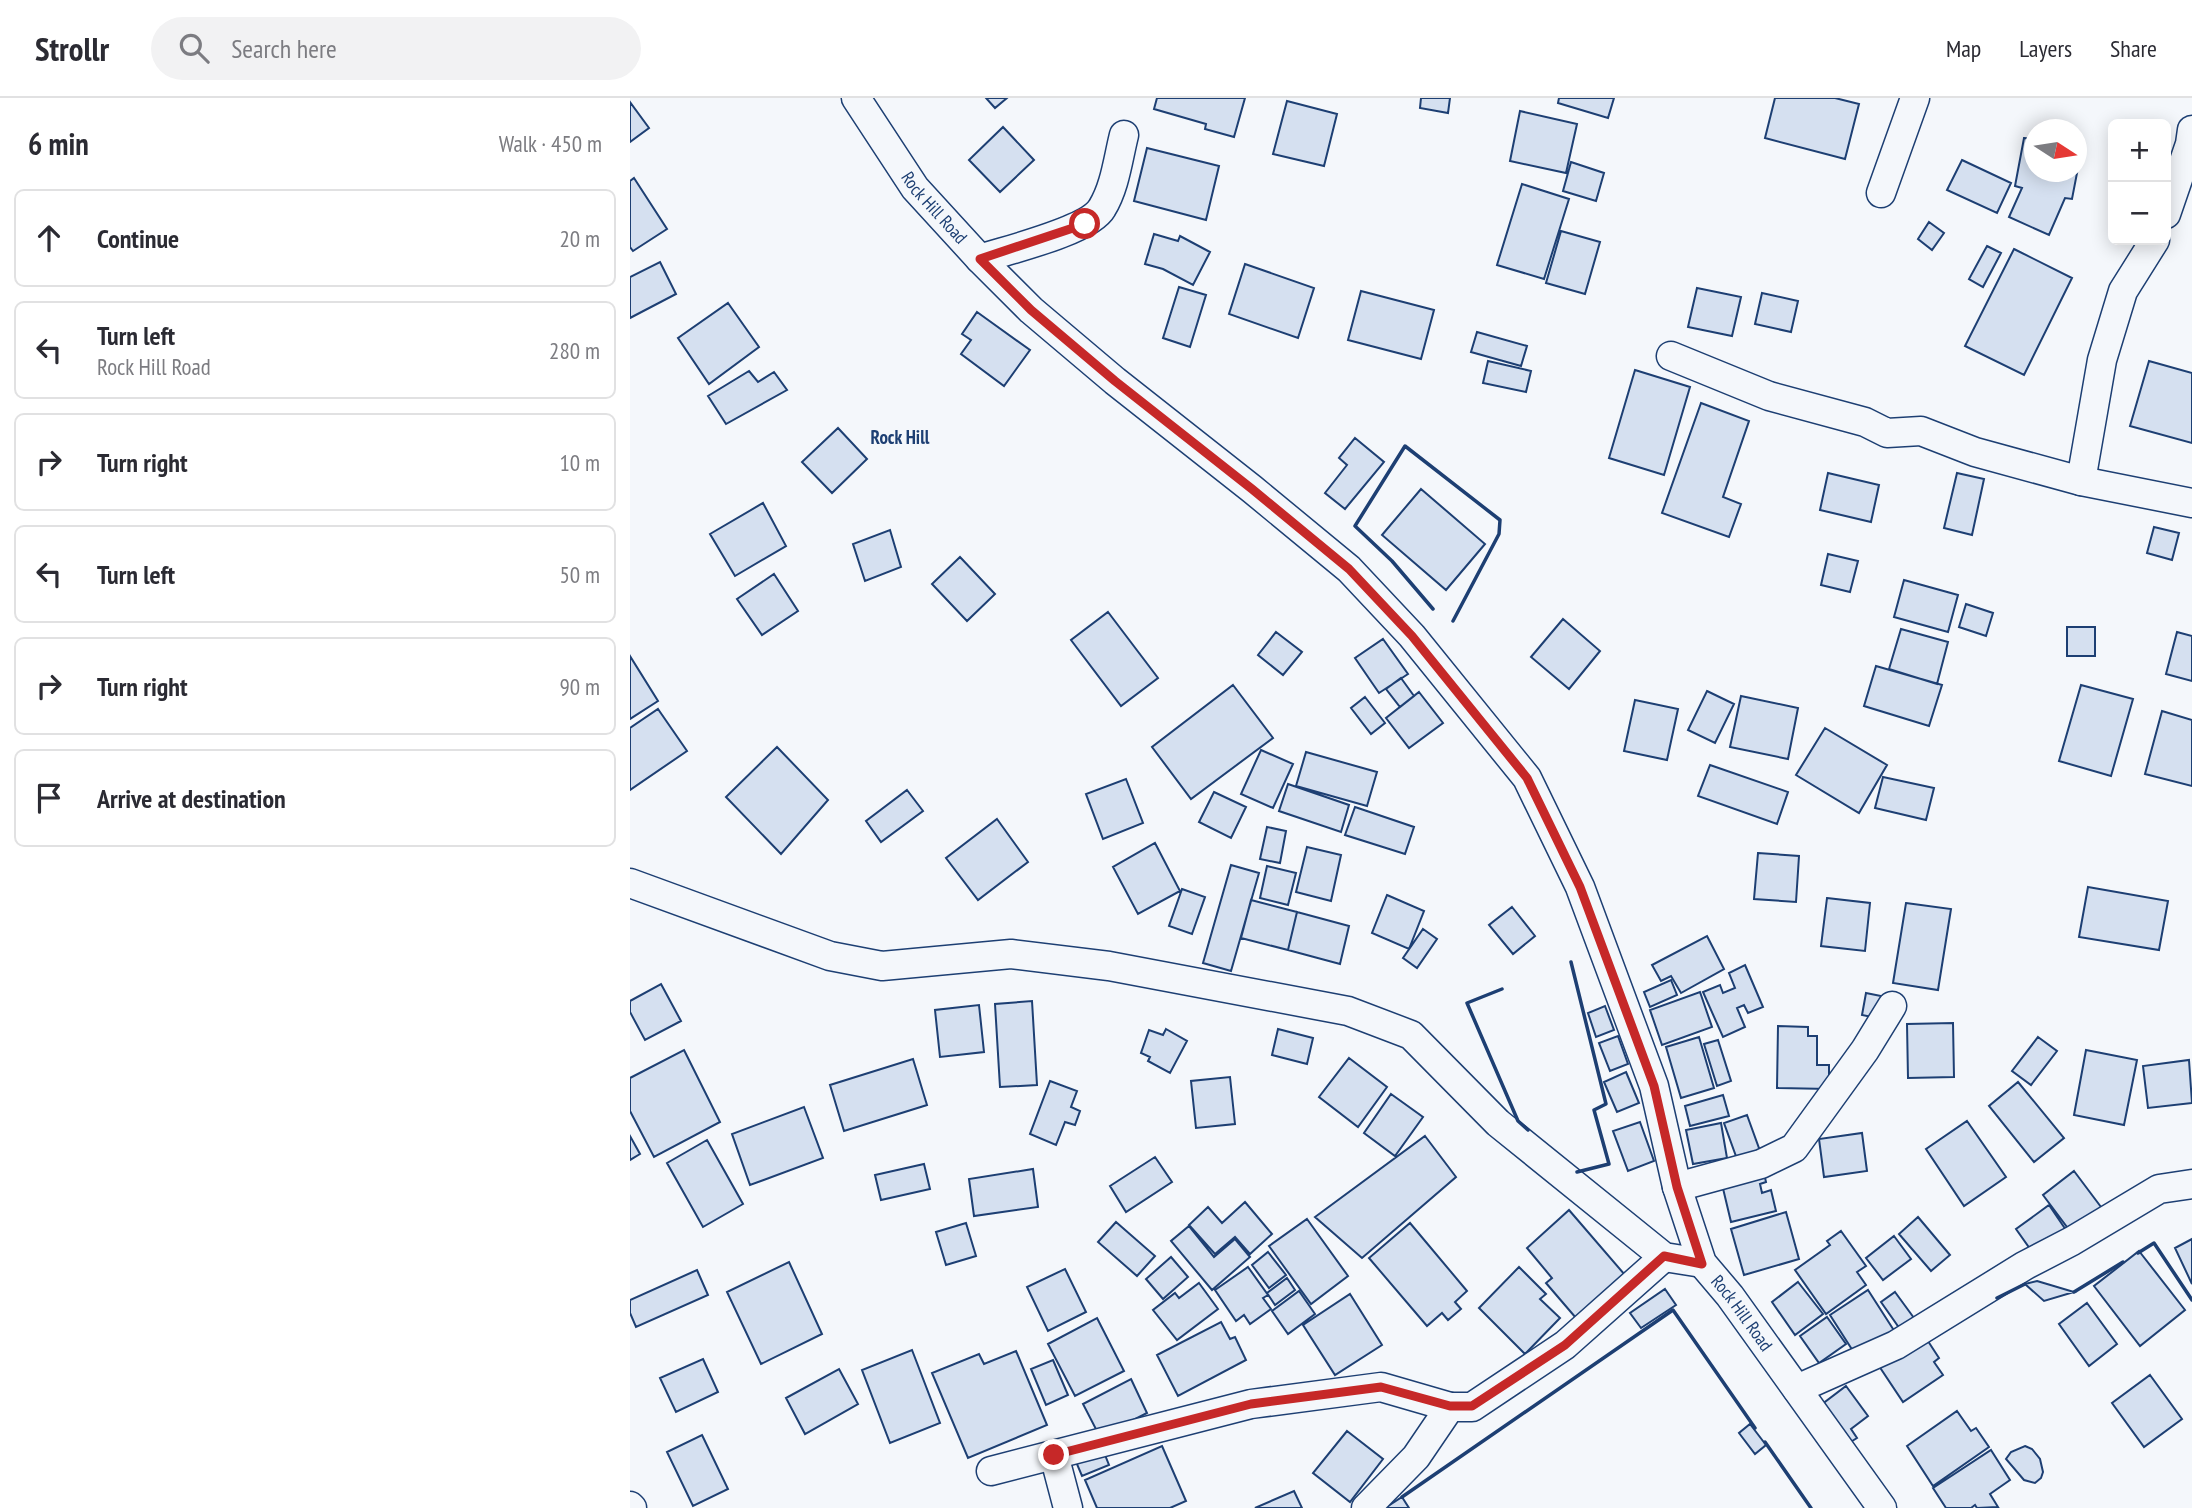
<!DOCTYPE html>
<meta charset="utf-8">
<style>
:root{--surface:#fff;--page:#f2f2f3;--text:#2b2b33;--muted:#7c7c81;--line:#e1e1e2}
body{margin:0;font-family:"PT Sans Narrow",sans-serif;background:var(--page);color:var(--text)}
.controls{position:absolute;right:21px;top:21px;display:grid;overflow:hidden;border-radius:10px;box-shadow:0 4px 18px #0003}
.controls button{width:63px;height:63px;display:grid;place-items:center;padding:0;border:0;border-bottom:2px solid var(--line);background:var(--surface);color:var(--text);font:35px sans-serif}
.compass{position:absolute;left:1394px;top:21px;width:63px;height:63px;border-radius:50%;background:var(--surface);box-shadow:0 4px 18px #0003;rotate:102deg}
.stop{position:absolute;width:21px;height:21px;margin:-16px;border:5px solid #c62828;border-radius:50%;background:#fff}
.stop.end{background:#c62828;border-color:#fff;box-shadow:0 2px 7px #0008}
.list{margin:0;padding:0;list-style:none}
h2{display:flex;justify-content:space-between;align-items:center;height:91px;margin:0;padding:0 28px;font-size:30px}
h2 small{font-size:23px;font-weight:400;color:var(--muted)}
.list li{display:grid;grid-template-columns:46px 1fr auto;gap:21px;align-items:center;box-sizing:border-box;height:98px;margin:0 14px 14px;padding:0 14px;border:2px solid var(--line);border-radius:10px}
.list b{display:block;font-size:26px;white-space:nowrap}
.list p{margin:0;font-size:23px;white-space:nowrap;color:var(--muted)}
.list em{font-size:23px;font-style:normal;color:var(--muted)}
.icon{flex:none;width:38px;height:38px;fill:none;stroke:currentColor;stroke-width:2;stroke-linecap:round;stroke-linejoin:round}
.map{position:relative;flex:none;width:1562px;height:1410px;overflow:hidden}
header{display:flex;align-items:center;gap:42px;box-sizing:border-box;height:98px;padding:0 35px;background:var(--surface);border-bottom:2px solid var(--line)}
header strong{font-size:33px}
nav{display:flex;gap:38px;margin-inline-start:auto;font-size:24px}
.search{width:490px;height:63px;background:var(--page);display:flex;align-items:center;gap:18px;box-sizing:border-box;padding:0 24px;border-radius:38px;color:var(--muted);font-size:26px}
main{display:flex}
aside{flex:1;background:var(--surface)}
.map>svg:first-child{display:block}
.building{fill:#d5e0f0;stroke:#1d3f73;stroke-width:2}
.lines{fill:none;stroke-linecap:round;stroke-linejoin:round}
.street-casing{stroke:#1d3f73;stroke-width:31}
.street{stroke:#f4f7fb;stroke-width:28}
.wall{stroke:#1d3f73;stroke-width:3.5}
.route{stroke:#c62828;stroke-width:9}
.labels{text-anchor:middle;stroke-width:5;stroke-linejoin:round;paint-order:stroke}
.street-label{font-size:18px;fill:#1d3f73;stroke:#f4f7fb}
.neighbourhood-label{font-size:19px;font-weight:bold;fill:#1d3f73;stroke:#f4f7fb}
</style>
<header>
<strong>Strollr</strong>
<div class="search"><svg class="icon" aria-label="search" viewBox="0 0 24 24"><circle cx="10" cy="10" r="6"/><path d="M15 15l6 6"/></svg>Search here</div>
<nav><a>Map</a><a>Layers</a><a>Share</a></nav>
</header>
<main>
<aside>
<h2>6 min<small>Walk · 450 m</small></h2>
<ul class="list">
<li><svg class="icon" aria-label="ahead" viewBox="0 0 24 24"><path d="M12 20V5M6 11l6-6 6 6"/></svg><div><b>Continue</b></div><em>20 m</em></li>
<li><svg class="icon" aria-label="left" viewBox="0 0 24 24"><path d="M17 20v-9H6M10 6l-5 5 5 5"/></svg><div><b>Turn left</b><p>Rock Hill Road</p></div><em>280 m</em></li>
<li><svg class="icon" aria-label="right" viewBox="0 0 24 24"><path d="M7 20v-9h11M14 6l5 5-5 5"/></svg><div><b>Turn right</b></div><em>10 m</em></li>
<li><svg class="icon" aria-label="left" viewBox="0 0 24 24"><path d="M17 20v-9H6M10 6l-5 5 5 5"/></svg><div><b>Turn left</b></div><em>50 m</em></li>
<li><svg class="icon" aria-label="right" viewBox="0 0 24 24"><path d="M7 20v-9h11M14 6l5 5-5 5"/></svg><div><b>Turn right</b></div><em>90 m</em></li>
<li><svg class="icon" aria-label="arrive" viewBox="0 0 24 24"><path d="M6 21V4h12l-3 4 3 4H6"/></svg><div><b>Arrive at destination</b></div></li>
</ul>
</aside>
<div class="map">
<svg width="1562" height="1410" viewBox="0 0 1562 1410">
<rect width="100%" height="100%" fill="#f4f7fb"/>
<path class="building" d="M356,0h21l-12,10z
M527,0h88l-11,39 -29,-8 1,-5 -52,-15z
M791,0h29l-2,15 -28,-5z
M929,0h55l-6,20 -50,-15z
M1145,0h60l24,6 -14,55 -80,-21z
M657,3l50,13 -13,52 -51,-12z
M0,4l19,26 -19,14z
M890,13l57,13 -11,49 -56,-12z
M373,29l31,33 -34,32 -31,-32z
M1394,40l11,1v33l42,1 -5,26 -7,-1 -16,37 -40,-18 13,-29 -7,-2z
M517,50l72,18 -13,54 -72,-19z
M1332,62l49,23 -14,30 -50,-23z
M941,64l33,11 -8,28 -33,-10z
M4,80l33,51 -34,22 -3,-4v-66z
M892,86l47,15 -25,80 -47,-14z
M1299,124l15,11 -12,17 -14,-11z
M931,133l39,11 -15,52 -39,-11z
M524,136l24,7 2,-5 30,16 -17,33 -30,-16 -18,-5z
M1357,148l14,7 -18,34 -14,-8z
M1384,151l58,29 -48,97 -59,-29z
M30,164l16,32 -46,24v-41z
M615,166l69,24 -16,50 -69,-24z
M549,189l27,8 -16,52 -27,-9z
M1067,190l44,9 -9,39 -44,-9z
M731,193l73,19 -13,49 -73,-19z
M1132,195l36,8 -7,31 -36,-8z
M98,205l31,44 -50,37 -31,-46z
M347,214l53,38 -26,36 -43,-32 10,-14 -9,-6z
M847,234l50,14 -6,20 -50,-14z
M858,263l43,10 -5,21 -43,-9z
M1519,263l43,12v70l-62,-17z
M1005,272l55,17 -26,88 -55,-17z
M119,273l9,11 16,-10 13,18 -61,34 -18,-28z
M1071,305l48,18 -26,76 18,7 -12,33 -67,-24z
M208,330l29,31 -35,34 -30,-31z
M725,340l29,24 -39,47 -20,-16 22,-28 -8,-7z
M1198,375l51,12 -8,37 -51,-12z
M1327,375l27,6 -12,56 -28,-7z
M791,391l64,55 -39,46 -64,-55z
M133,405l23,43 -51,30 -25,-42z
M1524,429l25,6 -7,27 -25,-7z
M260,432l11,37 -36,14 -12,-37z
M1198,456l30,7 -8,31 -29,-7z
M330,459l35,37 -28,27 -35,-37z
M144,476l24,37 -36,24 -25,-36z
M1274,482l54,15 -10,37 -54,-15z
M1336,506l27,9 -7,23 -27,-9z
M478,514l50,66 -37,28 -50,-66z
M933,521l37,32 -31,38 -38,-32z
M1437,529h28v29h-28z
M1271,531l47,13 -11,42 -48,-15z
M646,534l26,20 -19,23 -25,-20z
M1547,534l15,4v45l-26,-7z
M753,541l25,35 -29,19 -24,-35z
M0,558l28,45 -28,18z
M1246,568l66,19 -13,41 -65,-20z
M771,580l13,18 -14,11 -14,-18z
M603,587l40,53 -82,61 -39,-52z
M1451,587l52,14 -22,77 -52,-15z
M1077,593l27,13 -19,39 -27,-13z
M789,594l24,31 -34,25 -23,-30z
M1111,598l57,12 -10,51 -58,-12z
M735,599l20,26 -14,11 -20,-26z
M1005,602l43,9 -11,51 -43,-9z
M28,611l29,42 -57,39v-62z
M1532,613l30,9v66l-47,-12z
M1195,630l62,37 -28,48 -63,-38z
M147,649l51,53 -47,54 -55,-57z
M631,652l32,14 -20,44 -32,-14z
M676,654l71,20 -10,34 -71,-20z
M1080,667l78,27 -11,32 -79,-28z
M1253,679l51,11 -8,32 -51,-12z
M496,681l17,44 -40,16 -17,-45z
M658,686l61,21 -8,27 -62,-21z
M277,692l16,21 -42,31 -15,-21z
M584,694l32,15 -15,31 -32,-16z
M725,709l59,20 -9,27 -60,-19z
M367,721l31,43 -50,38 -32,-42z
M637,729l19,4 -6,32 -20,-4z
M525,745l25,48 -42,23 -25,-47z
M677,749l34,8 -10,46 -35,-9z
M1128,755l41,3 -3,46 -42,-3z
M601,767l28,8 -28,98 -28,-8z
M637,768l29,7 -8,32 -28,-7z
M1458,789l80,14 -9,49 -80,-13z
M552,791l23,8 -13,37 -23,-8z
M757,797l37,16 -15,38 -37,-16z
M1197,800l43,5 -5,48 -44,-5z
M621,802l46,12 -9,38 -47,-12z
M1276,805l45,6 -13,81 -45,-7z
M882,809l23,29 -22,18 -24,-29z
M667,814l52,14 -9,38 -52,-14z
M793,831l14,10 -20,29 -14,-10z
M1077,838l17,33 -43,24 -10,-17 -10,5 -9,-16z
M1115,867l18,42 -15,6 -4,-8 -7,3 8,19 -22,10 -20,-45 17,-7 3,8 12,-5 -6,-15z
M1041,882l6,15 -27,12 -6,-15z
M31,886l20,37 -36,19 -15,-28v-11z
M1070,894l12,35 -50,18 -12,-35z
M1236,895l20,4 -4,22 -20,-4z
M402,903l5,84 -37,2 -5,-83z
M349,907l5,47 -44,5 -5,-47z
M975,908l9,24 -18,7 -8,-24z
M1323,925l1,54 -46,1 -1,-54z
M1148,928l30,1v9h9v29h12v24l-52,-1z
M536,931l21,12 -17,32 -22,-12 2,-4 -9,-4 8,-23 14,5z
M648,931l35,9 -6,26 -35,-9z
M988,938l10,28 -18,7 -11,-28z
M1069,939l15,51 -33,10 -15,-51z
M1408,939l19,14 -26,34 -19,-14z
M1088,942l13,41 -14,5 -13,-42z
M54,952l36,72 -66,35 -24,-46v-33z
M1456,952l51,10 -13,65 -50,-10z
M719,960l38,29 -29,40 -39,-30z
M283,961l14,46 -83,26 -14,-46z
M1559,962l3,43 -44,5 -5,-42z
M996,974l13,31 -22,9 -13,-30z
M600,979l5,47 -39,4 -5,-47z
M420,983l27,10 -6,16 9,4 -5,14 -10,-3 -9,23 -26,-11z
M1388,984l46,56 -30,24 -45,-56z
M761,996l32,23 -28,39 -31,-23z
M1093,997l6,21 -39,10 -5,-20z
M174,1009l19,51 -73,27 -18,-51z
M1117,1017l13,36 -23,8 -13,-36z
M1337,1023l39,56 -42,29 -38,-57z
M1010,1024l14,39 -26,10 -15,-40z
M1091,1025l6,35 -34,6 -7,-34z
M1232,1035l5,38 -43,6 -5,-38z
M0,1038l10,18 -10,6z
M795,1038l31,41 -94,81 -47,-41z
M77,1042l36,64 -40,23 -36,-64z
M525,1059l17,25 -46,30 -16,-26z
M294,1066l6,25 -49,11 -6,-25z
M403,1071l5,38 -64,9 -5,-37z
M1133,1071l3,13 -6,2 2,9 9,-3 5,21 -45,11 -10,-42z
M1444,1073l30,40 -31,24 -30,-40z
M615,1104l27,32 -22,20 -15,-17 -20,17 -26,-29 19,-18 14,16z
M1419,1107l19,28 -33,23 -19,-27z
M939,1112l56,65 -49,43 -30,-35 6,-5 -25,-30z
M1156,1114l13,47 -55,16 -13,-46z
M1288,1119l32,38 -19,16 -32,-37z
M677,1121l41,57 -37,28 -42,-58z
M486,1124l39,34 -18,20 -39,-34z
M336,1125l10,33 -30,9 -10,-33z
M780,1125l57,68 -12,11 6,7 -13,11 -6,-7 -15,13 -58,-68z
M559,1128l25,31 21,-18 15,18 -38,33 -41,-49z
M1211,1133l25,35 -9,6 9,13 -40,29 -31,-44 35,-25 -3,-4z
M1264,1138l17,23 -28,21 -17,-22z
M1562,1141v45l-17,-36z
M1509,1153l46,59 -45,36 -46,-60z
M638,1154l18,23 -17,13 -17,-23z
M541,1159l17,20 -25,22 -17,-20z
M159,1164l33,72 -61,30 -34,-72z
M618,1169l20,28 -5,3 8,11 -21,15 -6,-9 -8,6 -21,-31z
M889,1169l27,27 -6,5 20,19 -35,36 -46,-46z
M435,1171l21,43 -38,19 -21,-44z
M67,1172l11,25 -72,32 -6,-14v-13z
M657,1180l8,12 -20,15 -8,-12z
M1407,1183l37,11 -30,9 -19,-17z
M1168,1184l25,32 -28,21 -23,-33z
M569,1185l19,26 -41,31 -24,-30 22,-17 4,5z
M1035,1191l11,16 -35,23 -11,-15z
M1238,1192l27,42 -42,19 -23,-36z
M669,1193l16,23 -27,20 -16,-23z
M1265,1194l19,26 -14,11 -19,-27z
M720,1196l32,51 -47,30 -32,-50z
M1457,1205l30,41 -28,22 -30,-42z
M1197,1219l19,27 -27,19 -19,-27z
M467,1220l27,53 -49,25 -27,-52z
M591,1224l9,17 5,-2 11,23 -68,36 -21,-41z
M1294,1237l15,23 -5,4 9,13 -40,27 -24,-36z
M282,1252l28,73 -50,20 -28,-73z
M386,1253l31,74 -79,33 -36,-85 47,-19 5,10z
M73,1261l15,33 -42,20 -16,-34z
M423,1262l15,35 -22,10 -15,-36z
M209,1271l19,35 -53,30 -19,-36z
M1520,1277l32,44 -38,28 -32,-44z
M501,1281l16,34 -47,24 -17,-33z
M1216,1288l22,30 -17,13 6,9 -13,8 -27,-38z
M1327,1313l14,20 5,-3 13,19 -56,39 -26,-40z
M1120,1326l16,21 -11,9 -16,-21z
M717,1333l36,28 -33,43 -37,-29z
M72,1337l26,54 -35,17 -26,-54z
M471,1347l8,20 -27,11 -8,-19z
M532,1348l24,55 -16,7h-73l-12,-28z
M1395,1348l7,3 8,10 3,13 -2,6 -6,5 -11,-3 -18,-21 5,-7z
M1361,1352l19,30 -20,14 8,13 -21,1 -2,-3 -4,3h-25l-13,-20z
M664,1393l8,17h-47z
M772,1399l7,11h-24z"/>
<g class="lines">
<g class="street-casing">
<g id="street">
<path id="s1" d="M226,0l59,90 65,71 51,51 84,71 137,108 97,80 63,67 115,142 53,109 74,199 23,101 25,76 28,33 152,212"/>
<path d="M1251,95l34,-95"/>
<path d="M1536,116l24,-70 2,-14"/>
<path d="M350,161c27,-9 109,-28 122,-51 13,-21 16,-49 22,-73"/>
<path d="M1041,258l98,40 96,26 22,11 34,-2 54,21 106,29 111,22"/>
<path d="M1451,383l21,-121 21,-69 32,-51"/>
<path d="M0,785l200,73 52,10 129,-12 98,12 239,45 63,24 87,88 166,134 38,6"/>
<path d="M1047,1089l84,-23 33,-16 71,-98 27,-44"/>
<path d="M1167,1291l99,-44 128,-79 48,-25 87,-52 33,-5"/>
<path d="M424,1357l14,53"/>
<path d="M361,1373l260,-67 130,-17 69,20"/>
<path d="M0,1408l2,2"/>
<path d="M736,1410l50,-51 34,-50h22l93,-62 99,-88"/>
</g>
</g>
<use href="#street" class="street"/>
<path class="wall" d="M803,511l-41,-48 -37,-35 50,-80 95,74 -1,14 -46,87
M941,864l35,142 -12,6 15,54 -32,8
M872,891l-35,14 51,118 10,9
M1508,1155l16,-10 38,57
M1444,1194l49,-30
M1367,1200l28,-14
M1135,1344l46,66
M772,1399l271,-187 82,118"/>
</g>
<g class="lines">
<path class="route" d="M424,1357l197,-51 130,-17 69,19h22l93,-61 99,-89 38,8 -25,-77 -23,-101 -74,-199 -53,-109 -115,-142 -63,-67 -97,-80 -137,-108 -84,-71 -51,-51 105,-35"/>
</g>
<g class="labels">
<g class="street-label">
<text dy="6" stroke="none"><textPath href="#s1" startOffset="135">Rock Hill Road</textPath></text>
<text dy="6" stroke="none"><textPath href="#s1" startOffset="1542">Rock Hill Road</textPath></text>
</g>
<g class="neighbourhood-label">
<text x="270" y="346">Rock Hill</text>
</g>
</g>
</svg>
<div class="controls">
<button>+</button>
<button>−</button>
</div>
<svg class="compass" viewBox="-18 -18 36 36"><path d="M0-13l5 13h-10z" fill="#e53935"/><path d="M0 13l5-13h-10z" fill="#7c7c81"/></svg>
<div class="stop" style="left:455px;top:126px"></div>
<div class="stop end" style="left:424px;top:1357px"></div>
</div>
</main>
